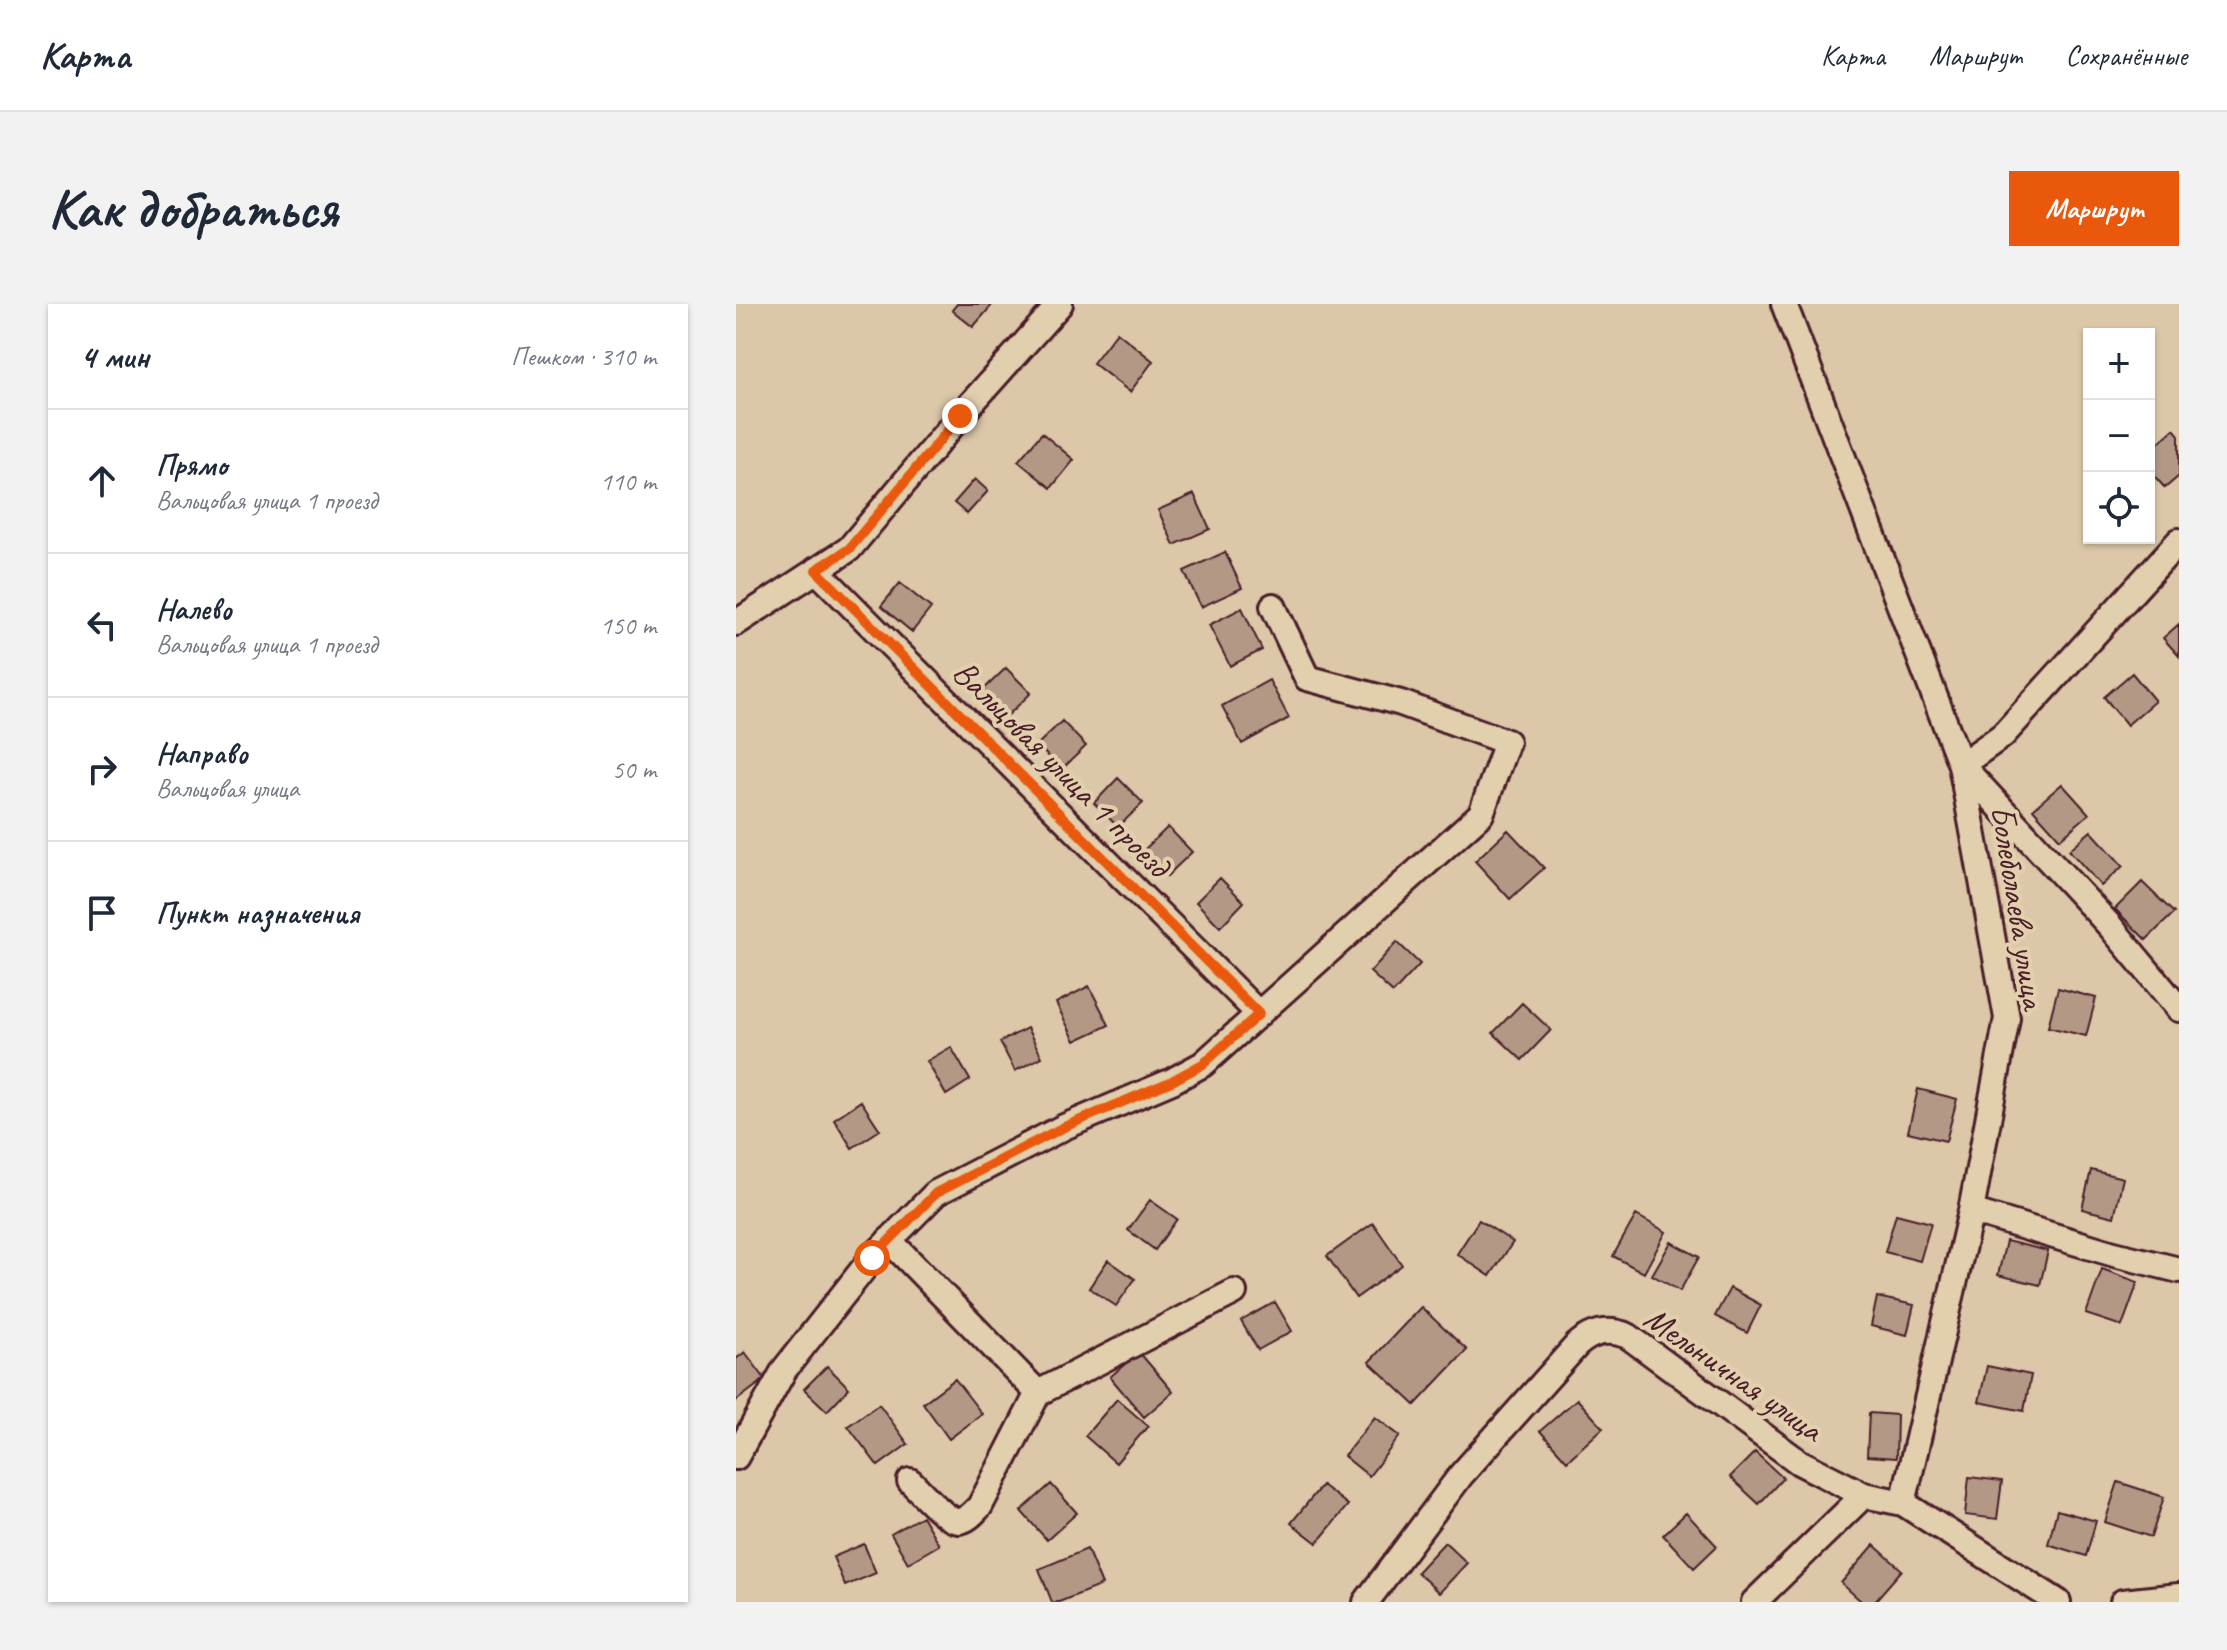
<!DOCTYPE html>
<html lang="ru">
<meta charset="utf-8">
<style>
:root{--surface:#fff;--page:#f2f2f3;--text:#1f2937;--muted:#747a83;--line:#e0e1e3;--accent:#ea580c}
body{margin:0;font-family:Caveat,sans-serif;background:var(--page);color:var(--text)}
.controls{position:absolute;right:24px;top:24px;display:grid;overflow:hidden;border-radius:0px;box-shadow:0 2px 6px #0004}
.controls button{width:72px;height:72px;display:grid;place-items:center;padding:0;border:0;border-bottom:2px solid var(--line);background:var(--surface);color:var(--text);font:40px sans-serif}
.stop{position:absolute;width:24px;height:24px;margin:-18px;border:6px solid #ea580c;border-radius:50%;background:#fff}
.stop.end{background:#ea580c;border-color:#fff;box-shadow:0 2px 8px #0008}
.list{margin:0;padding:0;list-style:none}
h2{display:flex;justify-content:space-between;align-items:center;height:104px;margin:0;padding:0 32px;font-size:34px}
h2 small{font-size:26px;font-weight:400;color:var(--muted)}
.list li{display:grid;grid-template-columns:52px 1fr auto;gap:24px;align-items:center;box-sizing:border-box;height:144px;padding:0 32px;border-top:2px solid var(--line)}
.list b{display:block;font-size:30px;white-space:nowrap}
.list p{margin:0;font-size:26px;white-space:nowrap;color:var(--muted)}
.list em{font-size:26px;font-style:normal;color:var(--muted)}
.icon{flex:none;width:44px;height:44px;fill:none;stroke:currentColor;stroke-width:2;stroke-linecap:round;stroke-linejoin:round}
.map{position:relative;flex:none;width:1443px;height:1298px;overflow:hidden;border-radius:0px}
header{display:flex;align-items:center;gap:48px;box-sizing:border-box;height:112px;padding:0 40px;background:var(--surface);border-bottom:2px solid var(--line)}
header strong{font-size:38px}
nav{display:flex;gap:44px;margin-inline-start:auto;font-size:28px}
.intro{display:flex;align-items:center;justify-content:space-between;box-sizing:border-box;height:192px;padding:0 48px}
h1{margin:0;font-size:56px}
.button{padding:20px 36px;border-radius:0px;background:var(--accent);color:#fff;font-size:28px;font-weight:700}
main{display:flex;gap:48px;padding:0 48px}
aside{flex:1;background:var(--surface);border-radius:0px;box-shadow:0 2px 6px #0004}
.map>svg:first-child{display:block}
.building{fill:#b39985;stroke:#4a1f2b;stroke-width:2}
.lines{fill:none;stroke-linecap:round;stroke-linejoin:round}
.street-casing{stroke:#4a1f2b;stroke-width:30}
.street{stroke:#e2cfad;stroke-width:24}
.route{stroke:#ea580c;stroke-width:10}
.labels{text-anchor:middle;stroke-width:8;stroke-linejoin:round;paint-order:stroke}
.street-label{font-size:34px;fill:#4a1f2b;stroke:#e2cfad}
</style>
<header>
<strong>Карта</strong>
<nav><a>Карта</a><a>Маршрут</a><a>Сохранённые</a></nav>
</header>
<div class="intro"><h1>Как добраться</h1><a class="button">Маршрут</a></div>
<main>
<aside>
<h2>4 мин<small>Пешком · 310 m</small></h2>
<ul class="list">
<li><svg class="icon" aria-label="ahead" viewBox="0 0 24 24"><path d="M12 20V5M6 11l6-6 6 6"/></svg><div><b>Прямо</b><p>Вальцовая улица 1 проезд</p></div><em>110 m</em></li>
<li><svg class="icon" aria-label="left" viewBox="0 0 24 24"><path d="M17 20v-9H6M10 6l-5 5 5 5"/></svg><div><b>Налево</b><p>Вальцовая улица 1 проезд</p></div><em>150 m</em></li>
<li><svg class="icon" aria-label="right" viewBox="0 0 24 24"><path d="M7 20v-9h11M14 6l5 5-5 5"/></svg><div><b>Направо</b><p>Вальцовая улица</p></div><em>50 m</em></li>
<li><svg class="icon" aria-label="arrive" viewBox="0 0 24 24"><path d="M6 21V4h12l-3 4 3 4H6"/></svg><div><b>Пункт назначения</b></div></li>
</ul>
</aside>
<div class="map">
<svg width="1443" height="1298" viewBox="0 0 1443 1298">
<rect width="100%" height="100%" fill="#dcc8a8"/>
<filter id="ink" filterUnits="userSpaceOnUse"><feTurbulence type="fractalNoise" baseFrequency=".0125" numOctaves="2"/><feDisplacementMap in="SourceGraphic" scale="16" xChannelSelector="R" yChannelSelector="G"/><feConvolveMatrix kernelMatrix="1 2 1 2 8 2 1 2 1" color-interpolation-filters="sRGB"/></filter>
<g filter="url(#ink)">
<path class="building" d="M221,0h36l-20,23 -21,-17z
M381,28l36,29 -23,31 -37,-29z
M1438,125l5,6v41l-14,12 -16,-18v-19z
M306,129l32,27 -23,28 -33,-27z
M239,175l13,12 -21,23 -13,-11z
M458,190l16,35 -36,16 -16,-35z
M489,248l17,36 -41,19 -17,-36z
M164,279l31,25 -19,24 -31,-26z
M506,304l20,42 -32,16 -21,-41z
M1443,320v32l-16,-18z
M270,364l25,25 -25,24 -25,-25z
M1396,369l23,28 -28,24 -23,-28z
M533,376l20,38 -47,26 -20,-38z
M326,417l24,25 -25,24 -24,-25z
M382,474l25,25 -25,24 -24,-24z
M1326,480l27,30 -29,25 -27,-30z
M432,523l24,25 -25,24 -24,-25z
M772,526l36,38 -34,31 -35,-38z
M1355,527l32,35 -22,20 -32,-36z
M484,574l24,24 -24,25 -24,-25z
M1406,578l32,31 -28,27 -31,-31z
M661,638l23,22 -27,29 -23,-21z
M353,682l20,39 -34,16 -19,-38z
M1322,684l38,10 -10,38 -38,-9z
M786,699l29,27 -29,30 -29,-27z
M291,724l15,29 -27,14 -15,-29z
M215,743l19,33 -24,15 -19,-34z
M1182,785l39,10 -11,42 -38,-9z
M125,797l19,29 -28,18 -18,-29z
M1355,866l32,8 -9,39 -32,-8z
M414,896l27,19 -22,31 -27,-20z
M1160,910l35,9 -11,38 -35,-9z
M900,911l30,17 -22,41 -31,-17z
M743,916l34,22 -23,34 -33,-22z
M637,919l29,42 -46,33 -29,-42z
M1270,937l42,10 -8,34 -42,-10z
M935,938l28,15 -19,34 -28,-16z
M372,956l27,19 -19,27 -27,-18z
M1366,965l36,13 -16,44 -36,-12z
M994,984l31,17 -14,28 -32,-17z
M1141,993l37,8 -7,30 -36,-9z
M539,998l17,29 -34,19 -17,-29z
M685,1003l46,43 -52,55 -46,-43z
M9,1048l20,27 -29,22v-42z
M403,1048l34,40 -29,25 -34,-40z
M91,1062l22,22 -22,23 -23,-22z
M1251,1062l44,9 -7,36 -45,-9z
M219,1075l27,35 -33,25 -26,-36z
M381,1095l31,27 -32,37 -31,-27z
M841,1095l26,29 -36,33 -27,-30z
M143,1100l29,40 -30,22 -30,-40z
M1133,1109l28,2 -1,43 -29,-2z
M639,1113l25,19 -31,40 -25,-20z
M1019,1148l28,26 -24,26 -29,-27z
M1233,1173l33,4 -5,38 -32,-4z
M1382,1178l46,15 -13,40 -46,-15z
M315,1180l26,29 -30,27 -26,-29z
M586,1181l26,20 -31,38 -26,-20z
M1321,1206l39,11 -10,35 -38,-12z
M950,1209l31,33 -23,22 -31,-33z
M186,1212l17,29 -31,18 -17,-29z
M709,1238l22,21 -28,30 -22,-21z
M128,1240l12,29 -31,13 -12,-29z
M1138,1241l28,25 -28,32h-12l-21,-19z
M351,1245l15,36 -43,17h-7l-13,-33z"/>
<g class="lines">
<g class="street-casing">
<path id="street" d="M1048,0l177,461 149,161 69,83
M80,266l443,444
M0,319l113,-74 111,-133 100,-112
M1235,907l143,43 65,16
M153,936l149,153
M0,1153l48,-87 88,-112 64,-65 128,-66 108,-46 31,-17 278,-250 26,-72 -106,-39 -94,-25 -34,-72
M174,1177c10,9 37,41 49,40 9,-1 15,-9 21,-15l58,-113 196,-101
M1167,1199l68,-292 36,-193 -46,-253 42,-30 176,-194
M630,1298l95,-127 116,-130c16,-14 32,-17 51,-9l171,126 65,33 39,8 155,99
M1018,1298l110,-107
M1387,1298l56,-6"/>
</g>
<use href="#street" class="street"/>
</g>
</g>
<g class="lines" filter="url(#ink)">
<path class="route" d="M136,954l64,-65 128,-66 108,-46 31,-17 56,-50 -443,-444 33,-21 111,-133"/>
</g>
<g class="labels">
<g class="street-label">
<text transform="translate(326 464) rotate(45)" y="12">Вальцовая улица 1 проезд</text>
<text transform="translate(1283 603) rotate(81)" y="12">Болеболаева улица</text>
<text transform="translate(998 1069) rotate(35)" y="12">Мельничная улица</text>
</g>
</g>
</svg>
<div class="controls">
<button>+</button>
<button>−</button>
<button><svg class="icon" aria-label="locate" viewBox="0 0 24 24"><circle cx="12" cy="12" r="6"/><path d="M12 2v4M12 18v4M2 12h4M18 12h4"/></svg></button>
</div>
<div class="stop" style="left:136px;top:954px"></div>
<div class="stop end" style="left:224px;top:112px"></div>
</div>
</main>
